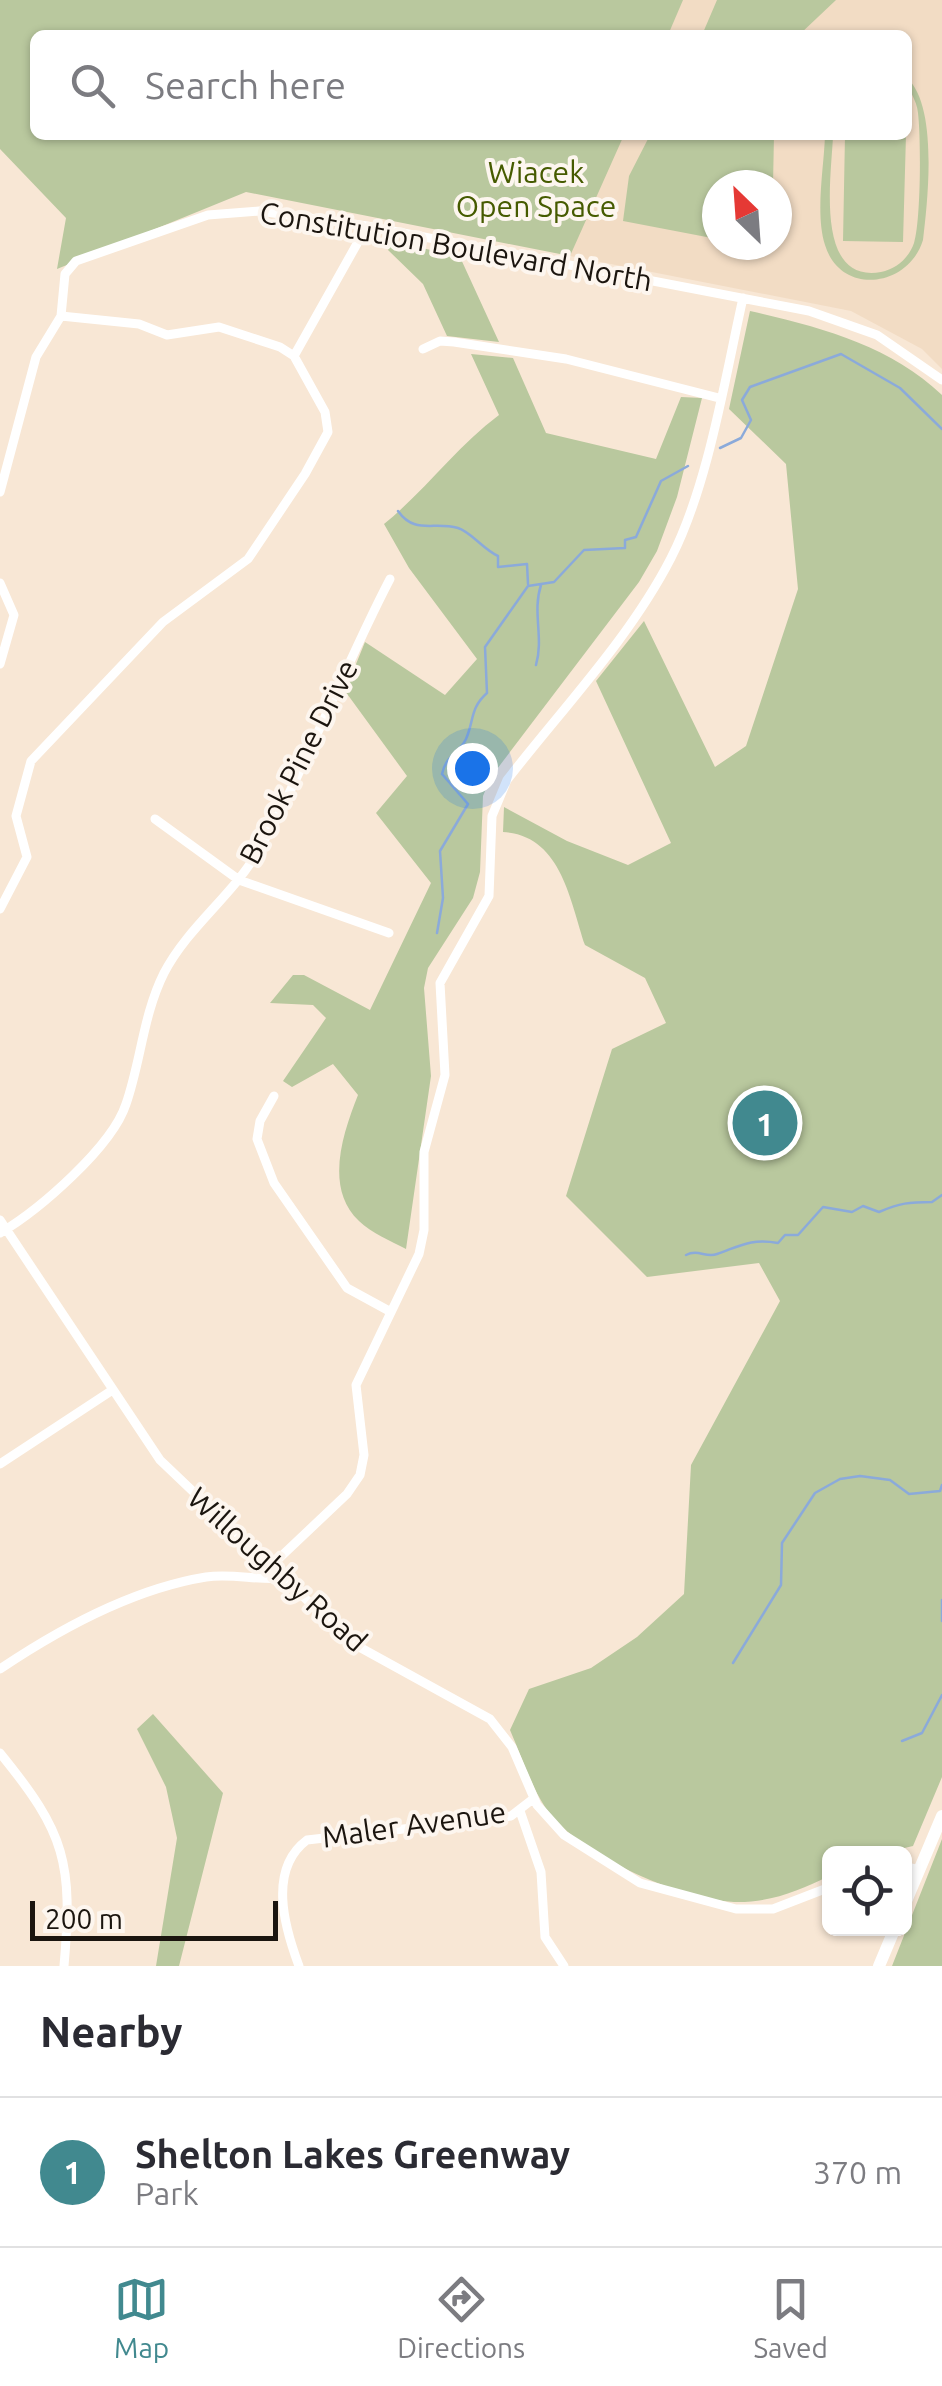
<!DOCTYPE html>
<style>
:root{--surface:#fff;--page:#f7f7f7;--text:#2b2b33;--muted:#7c7c81;--line:#e1e1e2;--accent:#41898f}
body{margin:0;font-family:Ubuntu,sans-serif;background:var(--page);color:var(--text)}
.controls{position:absolute;right:30px;bottom:30px;display:grid;overflow:hidden;border-radius:15px;box-shadow:0 2px 8px #0004}
.controls button{width:90px;height:90px;display:grid;place-items:center;padding:0;border:0;border-bottom:2px solid var(--line);background:var(--surface);color:var(--text);font:50px sans-serif}
.compass{position:absolute;left:702px;top:170px;width:90px;height:90px;border-radius:50%;background:var(--surface);box-shadow:0 2px 8px #0004;rotate:335deg}
.scale{position:absolute;left:30px;bottom:25px;width:248px;box-sizing:border-box;padding-left:10px;border:5px solid #1b150f;border-top:0;font-size:28px;line-height:35px;white-space:nowrap;color:#1b150f;-webkit-text-stroke:8px #fdf6ef;paint-order:stroke}
.you{position:absolute;left:472px;top:768px;width:35px;height:35px;margin:-25px;border:8px solid #fff;border-radius:50%;background:#1a73e8;box-shadow:0 0 0 15px #1a73e833}
.badge{display:grid;place-items:center;width:65px;height:65px;border-radius:50%;background:var(--accent);color:#fff;font-size:32px;font-weight:700}
.pin{position:absolute;translate:-50% -50%;border:5px solid #fff;box-shadow:0 2px 10px #0006}
.list{margin:0;padding:0;list-style:none}
h2{display:flex;justify-content:space-between;align-items:center;height:130px;margin:0;padding:0 40px;font-size:42px}
h2 small{font-size:32px;font-weight:400;color:var(--muted)}
.list li{display:grid;grid-template-columns:65px 1fr auto;gap:30px;align-items:center;box-sizing:border-box;height:150px;padding:0 40px;border-top:2px solid var(--line)}
.list b{display:block;font-size:38px;white-space:nowrap}
.list p{margin:0;font-size:32px;white-space:nowrap;color:var(--muted)}
.list em{font-size:32px;font-style:normal;color:var(--muted)}
.icon{flex:none;width:55px;height:55px;fill:none;stroke:currentColor;stroke-width:2;stroke-linecap:round;stroke-linejoin:round}
.map{position:relative;flex:none;width:942px;height:1966px;overflow:hidden}
.search{position:absolute;background:var(--surface);box-shadow:0 2px 8px #0004;left:30px;right:30px;top:30px;height:110px;display:flex;align-items:center;gap:25px;box-sizing:border-box;padding:0 35px;border-radius:15px;color:var(--muted);font-size:38px}
.sheet{height:280px;background:var(--surface)}
nav{display:flex;justify-content:space-around;align-items:center;box-sizing:border-box;height:140px;border-top:2px solid var(--line);background:var(--surface);font-size:28px;color:var(--muted)}
nav a{display:grid;justify-items:center;gap:5px}
nav .on{color:var(--accent)}
.map>svg:first-child{display:block}
.built{fill:#f2dcc4;fill-rule:evenodd}
.green{fill:#b9c89e}
.lines{fill:none;stroke-linecap:round;stroke-linejoin:round}
.stream{stroke:#8baada;stroke-width:2.5}
.minor{stroke:#fff;stroke-width:9}
.secondary{stroke:#fff;stroke-width:12}
.labels{text-anchor:middle;stroke-width:8;stroke-linejoin:round;paint-order:stroke}
.park-label{font-size:30px;fill:#465b00;stroke:#fdf6ef}
.street-label{font-size:30px;fill:#1b150f;stroke:#fdf6ef}
</style>
<div class="map">
<svg width="942" height="1966" viewBox="0 0 942 1966">
<rect width="100%" height="100%" fill="#f8e7d5"/>
<path class="built" d="M678,0h264v369l-20,-20 -71,-38 -281,-55 50,-121h287v-100h-245zM717,185h60v60h-60z"/>
<path class="green" d="M0,0h683l-15,35h-633v100h589l-54,121 -324,-64 -189,77 9,-51 -66,-69z
M717,0h119l-37,35h-97z
M907,78c31,28 21,121 16,162 -14,47 -82,57 -98,5 -10,-32 -1,-77 0,-110h8c-1,38 -20,149 48,137 15,-3 28,-14 33,-29 7,-22 7,-105 4,-130 -1,-14 -11,-23 -11,-35z
M650,135h124l-1,50h-56v54l-94,-18 6,-45z
M845,135h61l-3,107 -60,-1z
M393,241l67,16 39,85 -52,-6 -24,-52 -35,-34z
M750,311c70,16 139,34 192,84v1382l-29,69 -30,7 -53,1 -1,22c-30,15 -60,27 -95,26 -56,-3 -158,-48 -189,-95 -15,-23 -24,-52 -35,-77l19,-41 62,-21 46,-31 47,-43 7,-129 89,-164 -21,-38 -112,14 -81,-81 46,-147 54,-26 -21,-45 -60,-33c-15,-45 -24,-110 -82,-113l1,-25 63,34 61,24 43,-22 -75,-162 48,-60 71,146 31,-21 52,-157 -12,-125 -57,-55z
M471,354l42,4 33,75 110,26 25,-62 21,1 -25,99 -20,54 -18,31 -148,195 -8,19 -3,76 -7,26 -45,70 -4,20 7,88 -25,173c-15,-8 -35,-16 -47,-28 -35,-33 -16,-88 -1,-126l-25,-31 -41,23 -9,-6 43,-63 -13,-13 -43,-2 23,-28h11l66,35 61,-127 -55,-70 31,-37 -62,-85 20,-49 80,53 32,-36 -68,-91 -25,-44c42,-34 72,-77 115,-109z
M153,1714l70,79 -44,173h-23l21,-128 -11,-51 -29,-58z
M942,1839v127h-50z"/>
<g class="lines">
<path class="stream" d="M720,448l21,-10 10,-18 -9,-20 8,-13 91,-33 59,34 42,41
M398,511c17,24 35,10 60,17 13,4 25,21 40,28v11l29,-3 1,20
M536,665c8,-27 -4,-53 5,-80
M437,933l6,-35 -3,-47 28,-47 -26,-30c4,-19 17,-20 24,-35 8,-18 4,-31 21,-46l-2,-46 43,-61 26,-4 30,-32 41,-2v-8l11,-3 25,-56 27,-15
M686,1255c12,-6 20,3 31,-1 23,-8 34,-16 61,-11l7,-8h13l25,-28 29,5 11,-6 16,6c21,-9 30,-10 53,-10l10,-7
M942,1600v21
M733,1663l48,-78 1,-42 33,-50 25,-14 20,-3 30,4 19,14 31,-3 2,-6
M902,1741l20,-8 20,-38"/>
<path class="minor" d="M61,316l4,-42 11,-13 132,-46 51,-4 108,15 442,85 68,24 65,45
M423,349l17,-8 14,1 112,17 153,39
M294,356l73,-130
M0,492l36,-135 25,-41
M0,583l14,32 -14,49
M155,819l84,61 150,53
M0,909l27,-52 -11,-41 15,-55 132,-139 85,-63 57,-85 23,-42 -3,-20 -31,-56 -14,-9 -61,-20 -52,8 -28,-11 -78,-8
M274,1096l-14,25 -3,18 17,44 73,105 44,24
M0,1220l160,240 192,183 138,76 22,28 25,58 27,30 76,48 96,26h37l57,-22
M0,1233c39,-23 112,-86 126,-129 15,-43 17,-89 38,-131 24,-46 67,-76 93,-120 51,-88 86,-184 133,-274
M0,1464l111,-73
M272,1565l75,-71 13,-19 4,-20 -8,-70 63,-131 5,-24v-78l21,-77 -5,-92 49,-87 3,-80 15,-36c55,-71 123,-142 164,-222 37,-72 54,-180 72,-260
M0,1669c61,-41 132,-80 206,-92 27,-4 52,4 78,1
M0,1753c66,81 73,110 64,213
M520,1811l21,61 4,65 19,29
M904,1866l16,4
M299,1966c-15,-40 -31,-97 8,-126l184,-21 20,-3 22,-17"/>
<path class="secondary" d="M904,1906l38,-90
M879,1966l16,-38"/>
</g>
<g class="labels">
<g class="park-label">
<text x="536" y="183">Wiacek<tspan x="536" dy="34">Open Space</tspan></text>
</g>
<g class="street-label">
<text transform="translate(456 247) rotate(10)" y="10">Constitution Boulevard North</text>
<text transform="translate(299 762) rotate(-63)" y="10">Brook Pine Drive</text>
<text transform="translate(277 1570) rotate(42)" y="10">Willoughby Road</text>
<text transform="translate(414 1825) rotate(-8)" y="10">Maler Avenue</text>
</g>
</g>
</svg>
<div class="controls">
<button><svg class="icon" aria-label="locate" viewBox="0 0 24 24"><circle cx="12" cy="12" r="6"/><path d="M12 2v4M12 18v4M2 12h4M18 12h4"/></svg></button>
</div>
<svg class="compass" viewBox="-18 -18 36 36"><path d="M0-13l5 13h-10z" fill="#e53935"/><path d="M0 13l5-13h-10z" fill="#7c7c81"/></svg>
<div class="scale">200 m</div>
<div class="you"></div>
<div class="pin badge" style="left:765px;top:1123px">1</div>
<div class="search"><svg class="icon" aria-label="search" viewBox="0 0 24 24"><circle cx="10" cy="10" r="6"/><path d="M15 15l6 6"/></svg>Search here</div>
</div>
<section class="sheet">
<h2>Nearby<small></small></h2>
<ul class="list">
<li><span class="badge">1</span><div><b>Shelton Lakes Greenway</b><p>Park</p></div><em>370 m</em></li>
</ul>
</section>
<nav>
<a class="on"><svg class="icon" aria-label="map" viewBox="0 0 24 24"><path d="M3 6l6-2 6 2 6-2v14l-6 2-6-2-6 2zM9 4v14M15 6v14"/></svg>Map</a>
<a><svg class="icon" aria-label="directions" viewBox="0 0 24 24"><path d="M12 3l9 9-9 9-9-9zM9 14v-3h6M13 9l2 2-2 2"/></svg>Directions</a>
<a><svg class="icon" aria-label="saved" viewBox="0 0 24 24"><path d="M7 4h10v16l-5-4-5 4z"/></svg>Saved</a>
</nav>
